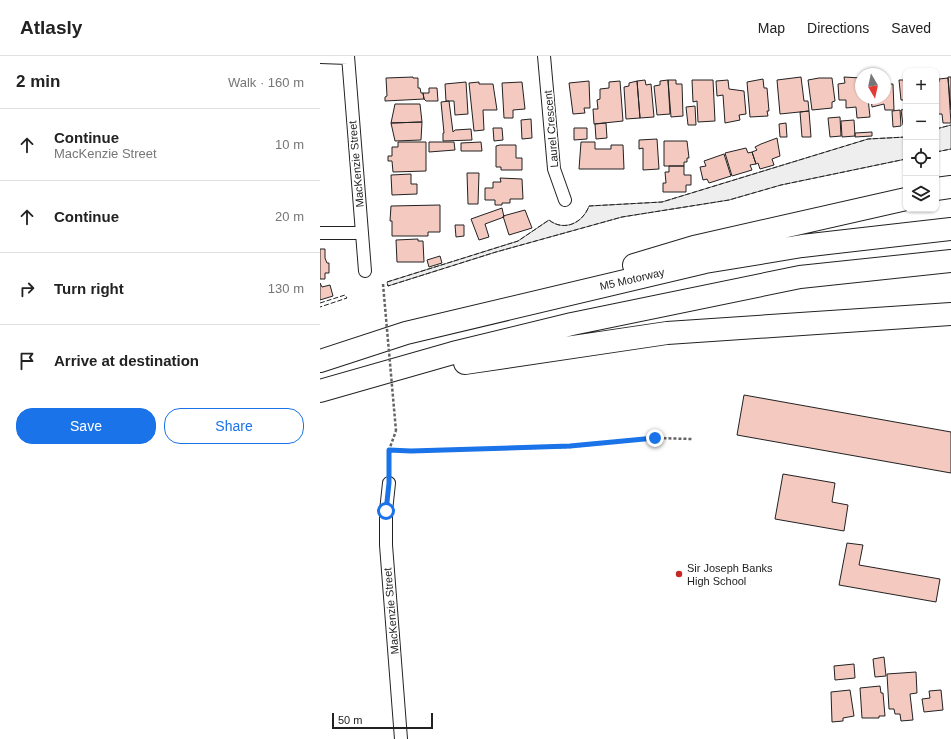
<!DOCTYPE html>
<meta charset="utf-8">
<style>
:root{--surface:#fff;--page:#f2f2f2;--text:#222;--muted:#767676;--line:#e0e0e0;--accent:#1a73e8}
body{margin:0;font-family:Arial,sans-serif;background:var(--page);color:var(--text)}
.controls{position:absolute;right:12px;top:12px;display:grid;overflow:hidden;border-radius:8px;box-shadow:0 1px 3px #0004}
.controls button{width:36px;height:36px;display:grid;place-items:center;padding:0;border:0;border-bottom:1px solid var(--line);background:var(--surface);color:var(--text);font:20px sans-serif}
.compass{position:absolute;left:535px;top:12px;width:36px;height:36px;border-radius:50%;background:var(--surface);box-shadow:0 1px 3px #0004;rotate:171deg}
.scale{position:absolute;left:12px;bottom:10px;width:101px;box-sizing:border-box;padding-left:4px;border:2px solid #222;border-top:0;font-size:11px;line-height:14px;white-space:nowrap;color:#222;-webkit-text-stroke:3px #fff;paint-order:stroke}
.stop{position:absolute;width:12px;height:12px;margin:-9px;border:3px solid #1a73e8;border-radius:50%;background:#fff}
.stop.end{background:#1a73e8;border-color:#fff;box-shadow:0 1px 4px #0008}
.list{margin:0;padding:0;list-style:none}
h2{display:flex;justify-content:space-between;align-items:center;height:52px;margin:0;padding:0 16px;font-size:17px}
h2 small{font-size:13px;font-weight:400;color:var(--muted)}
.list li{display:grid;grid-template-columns:26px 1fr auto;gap:12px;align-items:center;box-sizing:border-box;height:72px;padding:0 16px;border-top:1px solid var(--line)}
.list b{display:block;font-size:15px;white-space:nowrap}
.list p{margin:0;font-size:13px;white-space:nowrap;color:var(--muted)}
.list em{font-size:13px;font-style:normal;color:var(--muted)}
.actions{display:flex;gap:8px;padding:12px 16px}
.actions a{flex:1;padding:9px 0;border:1px solid var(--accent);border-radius:16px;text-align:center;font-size:14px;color:var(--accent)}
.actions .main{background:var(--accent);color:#fff}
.icon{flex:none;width:22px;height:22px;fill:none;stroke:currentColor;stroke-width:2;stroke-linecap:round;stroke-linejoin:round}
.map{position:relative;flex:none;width:631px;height:683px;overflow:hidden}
header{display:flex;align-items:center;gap:24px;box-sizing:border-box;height:56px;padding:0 20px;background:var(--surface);border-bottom:1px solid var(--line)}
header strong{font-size:19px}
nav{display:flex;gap:22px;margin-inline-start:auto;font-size:14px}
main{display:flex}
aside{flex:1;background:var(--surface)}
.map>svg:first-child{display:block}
.green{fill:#eee;stroke:#6f6f6f}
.building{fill:#f3c9c0;stroke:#222}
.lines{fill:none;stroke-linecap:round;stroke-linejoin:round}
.street-casing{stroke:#222;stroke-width:14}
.highway-casing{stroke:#222;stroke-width:24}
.path{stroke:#646464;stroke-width:2.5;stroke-dasharray:3 2;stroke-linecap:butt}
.street{stroke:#fff;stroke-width:12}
.highway{stroke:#fff;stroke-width:22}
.path-bridge{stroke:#646464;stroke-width:2.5;stroke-dasharray:3 2;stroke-linecap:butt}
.fence{stroke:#222;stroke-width:1;stroke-dasharray:5 2;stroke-linecap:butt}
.route{stroke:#1a73e8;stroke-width:5}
.poi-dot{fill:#c62828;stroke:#fff;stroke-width:1.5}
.labels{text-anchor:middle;stroke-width:3;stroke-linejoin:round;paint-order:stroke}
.street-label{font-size:11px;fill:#222;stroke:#fff}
.poi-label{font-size:11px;fill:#222;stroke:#fff;text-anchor:start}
</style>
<header>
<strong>Atlasly</strong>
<nav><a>Map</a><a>Directions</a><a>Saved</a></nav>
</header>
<main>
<aside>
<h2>2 min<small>Walk · 160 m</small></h2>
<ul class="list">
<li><svg class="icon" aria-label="ahead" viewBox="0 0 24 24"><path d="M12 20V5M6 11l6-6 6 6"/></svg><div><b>Continue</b><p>MacKenzie Street</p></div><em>10 m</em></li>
<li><svg class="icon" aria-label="ahead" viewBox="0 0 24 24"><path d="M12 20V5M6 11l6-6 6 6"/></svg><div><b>Continue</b></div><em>20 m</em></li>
<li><svg class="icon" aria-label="right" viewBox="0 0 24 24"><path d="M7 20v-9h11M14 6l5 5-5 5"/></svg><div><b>Turn right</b></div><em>130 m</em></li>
<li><svg class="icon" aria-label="arrive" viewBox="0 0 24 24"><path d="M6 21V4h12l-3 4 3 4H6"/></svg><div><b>Arrive at destination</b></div></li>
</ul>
<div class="actions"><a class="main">Save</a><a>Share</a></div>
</aside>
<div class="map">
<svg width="631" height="683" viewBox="0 0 631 683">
<rect width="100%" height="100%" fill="#fff"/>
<path class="green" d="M631,69v24l-15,3v-23z
M586,81v22l-125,26 -52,15 -107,17 -126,35 -108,34 -1,-4 131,-41 31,-21c15,12 34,3 40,-14l73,-4 206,-63z"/>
<path class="building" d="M93,21v1h5v10h2l1,5h2l1,6 -39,2v-4l2,-1 -1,-18z
M481,21l3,24h4l1,10 -29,3 -3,-34z
M524,21l17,1v20h7l2,19 -13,1 -1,-11 -10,1v-8h-7l-1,-16 7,-1z
M628,21h3v33l-3,-32z
M499,22h13l3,23 -3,1v6l-20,2 -4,-30z
M628,22l3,45h-8l-1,-9h-6v-32h3v-3z
M443,23l1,9h3l2,23h-2l1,5 -18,1 -3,-35z
M325,24l1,5 5,-1 3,33 -14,1 -3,-37z
M348,24h8v4h6l1,32 -12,1z
M348,24l2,34 -13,1 -3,-29 6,-1v-4z
M372,24h21l2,41 -17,1 -1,-21 -4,1z
M408,24l1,9 15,2 2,23 -7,1 1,5 -15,3 -2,-28 -6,1 -1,-15z
M579,24h7v20h-5z
M269,25l1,27h-6l1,5 -12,1 -4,-31z
M300,25l3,40 -29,3 -1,-15h5l-1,-9 3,-1v-10l9,-1v-6z
M317,25l3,37 -14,1 -2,-32 5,-1v-3z
M146,26l2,32 -13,1 -1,-14h-8l-1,-17z
M159,26v2h14l4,26h-14l1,20 -10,1 -5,-48z
M202,26l3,27 -12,1v8h-9l-2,-35z
M568,26v2h5l1,26h-9l-1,-6 -12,3 -1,-9h14v-15z
M109,32h8l1,13h-12l-2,-2 -1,-6h6z
M129,45l4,31 2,-2 16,-1 1,11 -29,1v-8h1l-3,-31z
M75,48h25l2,18 -31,1z
M375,50l1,19h-8l-2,-18z
M586,53v16h-3l-2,-15z
M580,54l1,16 -8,1 -1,-16z
M489,55l2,26h-9l-2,-25z
M520,61l1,19 -11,1 -2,-19z
M211,63l1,19 -10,1 -1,-19z
M534,64l1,16 -13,1 -1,-16z
M102,66l-1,18 -26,1 -4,-18z
M286,67l1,15 -11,1 -1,-15z
M466,67l1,14h-7l-1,-13z
M173,72h9l1,12 -9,1z
M254,72h13v11l-13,1z
M552,76v4l-17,1v-4z
M457,82l3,18 -8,3 2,6 -14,4 -2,-6 -2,1 -4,-12 5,-2 -2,-3 6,-3z
M337,83l2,30 -16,1v-22l-4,1v-9z
M344,85h23l2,17h-2v4h-3v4h-20z
M78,86h28v29l-33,1 -1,-11h-4v-5h4v-9h6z
M109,86h25l1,8 -26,2z
M161,86l1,9h-21v-8z
M261,86h14v7h16v-4h12l1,24h-45z
M180,89h16v13h6v12h-21v-3h-5v-21z
M426,92l2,5 4,-1 4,12 -6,1 2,5 -20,6 -7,-23z
M404,98l7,22 -22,7 -2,-4 -4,1 -3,-13 6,-1 -2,-5z
M349,110h15v9h7v10h-5v7h-23v-9h3l-1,-11h4z
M147,117h12l-1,31h-10z
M91,118v10h6v10l-25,1 -1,-20z
M180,122l22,1 1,20h-13v4h-8v2h-7v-5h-10v-12h8v-6h8z
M120,149v27h-12v4h-36v-15h-2l1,-15z
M182,152l2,9 -19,7 4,13 -10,3 -8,-21z
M205,154l7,18 -23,7 -6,-19z
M135,169h9v11l-8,1z
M98,183v2h5l1,21h-27l-1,-22z
M0,193h5v9l2,5h2v10h-4v6h-5z
M120,200l2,7 -13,4 -2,-7z
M0,227l2,4 8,-2 3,11 -13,4z
M424,339l207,37v41l-214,-38z
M463,418l52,9 -3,19 16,3 -4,26 -69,-12z
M527,487l16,2 -4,20 81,14 -4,23 -97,-17z
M564,601l2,19 -11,1 -2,-18z
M534,608l1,14 -20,2 -1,-14z
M596,616l1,21 -7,1 3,26 -12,1 -1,-7h-5l-1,-5h-5l-2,-35z
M560,630l1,7h2l2,23h-6v2h-17l-2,-30z
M530,634l4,26 -11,2v3l-11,1 -1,-30z
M621,634l2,20 -19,2 -2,-13 8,-1 -1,-7z"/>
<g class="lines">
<g class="street-casing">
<path id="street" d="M28,0l17,215
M224,0l10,113 11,31
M0,1l28,1
M0,177h42
M69,427l-3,28v34l15,194"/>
</g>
<g class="highway-casing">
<path id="highway" d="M616,133l15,-2
M314,209l60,-18 212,-48
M0,305l86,-28 299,-71 97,-16 149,-17
M145,307l202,-30 284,-19
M0,335l133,-38 119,-29 228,-47 151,-16"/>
</g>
<path class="path" d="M69,394l22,1 159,-4 85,-9 37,1
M69,415v-21l7,-19"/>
<use href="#street" class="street"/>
<use href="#highway" class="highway"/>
<path class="path-bridge" d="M63,228l13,147"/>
<path class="fence" d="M616,73l15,-4
M586,81l-38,2 -206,63 -73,4c-6,17 -25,26 -40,14l-31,21 -131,41 1,4 108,-34 126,-35 107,-17 52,-15 125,-26
M616,96l15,-3
M0,247l25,-8 2,3 -27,9"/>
</g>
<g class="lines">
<path class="route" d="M66,455l3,-28v-33l22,1 159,-5 85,-8"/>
</g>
<circle class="poi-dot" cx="359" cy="518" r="4"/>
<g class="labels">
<g class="street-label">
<text transform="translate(231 73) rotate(-95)" y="4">Laurel Crescent</text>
<text transform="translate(36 108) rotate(-95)" y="4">MacKenzie Street</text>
<text transform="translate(312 223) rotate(-13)" y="4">M5 Motorway</text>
<text transform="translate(71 555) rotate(-95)" y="4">MacKenzie Street</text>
</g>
<g class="poi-label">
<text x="367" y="516">Sir Joseph Banks<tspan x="367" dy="13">High School</tspan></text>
</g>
</g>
</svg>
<div class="controls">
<button>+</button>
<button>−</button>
<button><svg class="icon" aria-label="locate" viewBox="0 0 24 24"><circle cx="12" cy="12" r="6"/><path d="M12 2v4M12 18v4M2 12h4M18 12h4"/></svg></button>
<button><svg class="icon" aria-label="layers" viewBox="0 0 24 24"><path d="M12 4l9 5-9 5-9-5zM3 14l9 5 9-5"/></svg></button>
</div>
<svg class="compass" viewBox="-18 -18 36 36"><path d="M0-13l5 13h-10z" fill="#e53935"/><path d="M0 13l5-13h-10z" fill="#767676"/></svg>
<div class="scale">50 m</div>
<div class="stop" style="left:66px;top:455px"></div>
<div class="stop end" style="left:335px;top:382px"></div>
</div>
</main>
